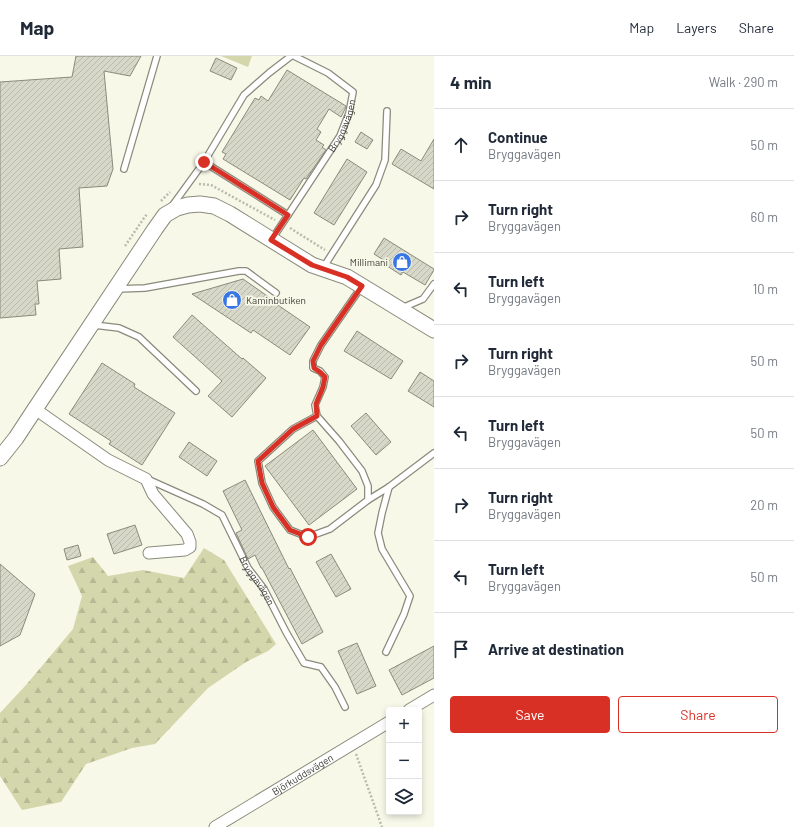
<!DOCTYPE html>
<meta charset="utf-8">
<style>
:root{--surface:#fff;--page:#f2f2f3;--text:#1f2937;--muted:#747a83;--line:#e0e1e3;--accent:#d93025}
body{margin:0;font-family:Barlow,sans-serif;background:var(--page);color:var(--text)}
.controls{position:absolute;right:12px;bottom:12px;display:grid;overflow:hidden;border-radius:4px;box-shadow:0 2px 6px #0003}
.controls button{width:36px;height:36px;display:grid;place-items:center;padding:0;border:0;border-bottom:1px solid var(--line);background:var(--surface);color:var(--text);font:20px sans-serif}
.stop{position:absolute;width:12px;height:12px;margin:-9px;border:3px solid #d93025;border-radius:50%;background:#fff}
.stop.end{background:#d93025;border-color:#fff;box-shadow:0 1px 4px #0008}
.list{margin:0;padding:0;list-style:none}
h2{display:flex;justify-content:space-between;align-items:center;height:52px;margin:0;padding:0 16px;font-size:17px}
h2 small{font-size:13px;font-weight:400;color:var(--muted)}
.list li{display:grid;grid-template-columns:26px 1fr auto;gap:12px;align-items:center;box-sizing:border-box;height:72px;padding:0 16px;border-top:1px solid var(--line)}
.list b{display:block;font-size:15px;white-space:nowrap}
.list p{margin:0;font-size:13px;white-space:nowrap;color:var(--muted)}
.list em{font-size:13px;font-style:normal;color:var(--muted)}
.actions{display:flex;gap:8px;padding:12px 16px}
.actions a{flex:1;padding:9px 0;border:1px solid var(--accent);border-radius:4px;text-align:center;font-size:14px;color:var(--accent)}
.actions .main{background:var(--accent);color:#fff}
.icon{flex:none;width:22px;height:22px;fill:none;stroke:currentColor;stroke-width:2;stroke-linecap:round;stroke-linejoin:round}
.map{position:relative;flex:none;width:434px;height:771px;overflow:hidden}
header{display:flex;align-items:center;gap:24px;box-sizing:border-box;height:56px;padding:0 20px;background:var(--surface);border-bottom:1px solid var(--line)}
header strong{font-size:19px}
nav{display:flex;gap:22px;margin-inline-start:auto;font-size:14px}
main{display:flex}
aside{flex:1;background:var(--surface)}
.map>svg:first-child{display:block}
.forest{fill:url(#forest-firs)}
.pitch{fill:#d4d7ab}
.building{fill:url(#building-hatch);stroke:#8a8b7b}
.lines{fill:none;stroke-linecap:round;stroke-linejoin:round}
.lane-casing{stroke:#8a8b7c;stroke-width:8}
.street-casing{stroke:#8a8b7c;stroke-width:13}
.secondary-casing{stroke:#8a8b7c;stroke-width:17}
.path{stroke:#babbad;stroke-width:2.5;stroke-dasharray:2 2;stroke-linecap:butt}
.lane{stroke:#fff;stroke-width:5.5}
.street{stroke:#fff;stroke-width:11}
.secondary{stroke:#fff;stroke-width:15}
.route{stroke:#d93025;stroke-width:5}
.labels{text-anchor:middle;stroke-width:3.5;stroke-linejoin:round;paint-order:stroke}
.street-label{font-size:10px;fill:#3b3c35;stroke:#f7f8e7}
.poi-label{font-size:10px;fill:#3b3c35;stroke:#f7f8e7;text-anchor:end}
</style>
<header>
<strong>Map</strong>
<nav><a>Map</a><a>Layers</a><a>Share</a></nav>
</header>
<main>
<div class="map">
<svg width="434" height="771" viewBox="0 0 434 771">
<defs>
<pattern id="forest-firs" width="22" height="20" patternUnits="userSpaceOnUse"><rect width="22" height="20" fill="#d4d7ab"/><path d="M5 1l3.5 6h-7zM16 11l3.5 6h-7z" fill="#b7b994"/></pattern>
<pattern id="building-hatch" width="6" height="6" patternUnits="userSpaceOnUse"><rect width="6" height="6" fill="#d7d8c8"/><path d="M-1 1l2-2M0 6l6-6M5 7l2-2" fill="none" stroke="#b9baac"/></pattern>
</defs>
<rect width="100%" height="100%" fill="#f7f8e7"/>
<path class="forest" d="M204,492l20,12 52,84 -8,7 -22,11 -38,26 -53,56 -23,4 -46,16 -25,38 -39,8 -22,-34v-63l26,-28 47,-56 9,-33 -14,-30 25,-9 15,19 35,-6 41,8z"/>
<path class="pitch" d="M221,0h31l-4,11z"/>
<path class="building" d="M76,0h65l-11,20 -26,-5 9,98 -6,17 -28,2 4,59 -24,2 2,30 -24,2 2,23h-4l1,11 -36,3v-236l72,-5z
M216,2l21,10 -6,12 -21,-9z
M287,14l59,36 -1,3 -4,8 -12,-8 -12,20 4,3 -5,8 8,5 -2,2 4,3 -20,29 -2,-1 -14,22 -67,-41 3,-5 -4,-2 33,-54 4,2 2,-4 7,5z
M361,76l12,8 -6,9 -12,-7z
M434,83v50l-42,-25 9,-15 20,12z
M347,103l20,13 -33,53 -20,-12z
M384,182l50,31v1l-9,15 -22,-13 -2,3 -17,-11 1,-3 -11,-7z
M243,223l30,21 -1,1 38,26 -20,28 -37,-25 -2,3 -59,-39z
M192,259l50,44 1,-1 23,20 -34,39 -24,-21 14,-15 -49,-44z
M357,275l46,30 -12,18 -47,-28z
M102,307l33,21 -1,3 41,26 -33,52 -33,-21 2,-3 -42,-27z
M420,316l14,9v26l-26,-16z
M366,357l25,29 -15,13 -25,-29z
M313,374l44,59 -48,36 -44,-59z
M189,386l28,19 -10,15 -28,-19z
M245,424l44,89 1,-1 33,64 -21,12 -40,-76h-1l-6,-13 -7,4 -12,-26 6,-3 -19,-39z
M135,469l7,20 -28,9 -7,-20z
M78,489l3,11 -14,4 -3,-11z
M331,498l20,35 -15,8 -20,-35z
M0,508l35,30 -15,41 -20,11z
M357,587l19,43 -19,8 -19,-43z
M434,590v32l-32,17 -13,-25z"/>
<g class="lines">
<g class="lane-casing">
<g id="lane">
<path d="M204,106l84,53 -16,24"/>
<path d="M124,113l33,-113"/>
<path d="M172,150l32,-44 40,-67 25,-22 22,-17"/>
<path id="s1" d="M288,159l52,-79 9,-23 4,-21 -25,-19 -34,-17"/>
<path d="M323,212l53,-83 9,-25 2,-49"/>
<path d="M117,233l28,-1 94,-17h7l30,22"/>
<path d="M402,252l21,-9 11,-15"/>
<path d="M94,269l25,3 20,9 57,54"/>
<path d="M317,360l-24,13 -35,32 4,22 11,24 17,23 18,7 22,-8 38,-29v-14l-6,-15 -23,-30 -22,-25 -2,-11 8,-18 2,-10 -5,-6 -7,-3v-7l8,-16 41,-59"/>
<path id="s2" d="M147,423l56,25 19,11 26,53 16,21 22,43 18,31 17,4 14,20 10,20"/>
<path d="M368,444l21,-13 45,-34"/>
<path d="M386,596l18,-38 6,-18 -28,-47 -4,-16 4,-20 7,-26"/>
</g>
</g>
<g class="street-casing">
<g id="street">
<path d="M35,353l73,51 38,19 7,15 34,40 3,8v5l-5,3 -36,3"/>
<path d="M409,654l25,-15"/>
<path id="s3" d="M215,771l174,-105"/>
</g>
</g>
<g class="secondary-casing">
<path id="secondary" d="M0,402l16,-20 19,-29 120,-180 10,-14 12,-7 11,-3 12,-1 14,2 16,8 82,51 35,12 87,53"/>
</g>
<path class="path" d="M199,128l12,1 64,35
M161,145l9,-9
M290,172l35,22
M125,190l19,-28 3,-4
M356,698l26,73"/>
<use href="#lane" class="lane"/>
<use href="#street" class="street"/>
<use href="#secondary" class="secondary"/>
</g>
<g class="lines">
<path class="route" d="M204,106l84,53 -17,25 41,25 35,12 15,9 -41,59 -8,16 1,7 6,4 5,5 -2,10 -7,17 1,12 -24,13 -35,32 4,22 11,24 17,23 18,7"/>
</g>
<defs>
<g id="shop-disc" transform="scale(1)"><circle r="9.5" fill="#3976e5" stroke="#f7f8e7"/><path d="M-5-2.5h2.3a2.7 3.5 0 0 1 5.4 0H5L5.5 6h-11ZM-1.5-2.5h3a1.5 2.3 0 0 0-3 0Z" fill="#fff"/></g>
</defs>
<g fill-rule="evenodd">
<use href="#shop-disc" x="402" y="206"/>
<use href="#shop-disc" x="232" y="244"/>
</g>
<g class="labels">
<g class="street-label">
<text dy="4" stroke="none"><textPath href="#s1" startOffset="105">Bryggavägen</textPath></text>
<text dy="4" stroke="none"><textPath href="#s2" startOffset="158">Bryggavägen</textPath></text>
<text dy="4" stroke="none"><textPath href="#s3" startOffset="102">Björkuddsvägen</textPath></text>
</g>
<g class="poi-label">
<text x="388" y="210">Millimani</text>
<text x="246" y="248" text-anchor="start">Kaminbutiken</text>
</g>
</g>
</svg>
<div class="controls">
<button>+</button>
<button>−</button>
<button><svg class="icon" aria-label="layers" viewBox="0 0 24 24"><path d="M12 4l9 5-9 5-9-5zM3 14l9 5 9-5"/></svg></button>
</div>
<div class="stop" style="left:308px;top:481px"></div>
<div class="stop end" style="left:204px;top:106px"></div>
</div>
<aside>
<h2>4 min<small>Walk · 290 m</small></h2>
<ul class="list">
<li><svg class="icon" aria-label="ahead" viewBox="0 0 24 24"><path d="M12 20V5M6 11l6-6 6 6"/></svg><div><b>Continue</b><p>Bryggavägen</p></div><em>50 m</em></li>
<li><svg class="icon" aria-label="right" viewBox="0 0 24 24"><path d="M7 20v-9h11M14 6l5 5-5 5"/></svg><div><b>Turn right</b><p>Bryggavägen</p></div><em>60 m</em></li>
<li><svg class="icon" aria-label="left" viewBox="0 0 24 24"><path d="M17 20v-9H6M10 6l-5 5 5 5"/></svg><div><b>Turn left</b><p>Bryggavägen</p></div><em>10 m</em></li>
<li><svg class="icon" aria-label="right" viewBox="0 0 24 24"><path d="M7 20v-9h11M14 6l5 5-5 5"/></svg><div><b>Turn right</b><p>Bryggavägen</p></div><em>50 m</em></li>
<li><svg class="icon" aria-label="left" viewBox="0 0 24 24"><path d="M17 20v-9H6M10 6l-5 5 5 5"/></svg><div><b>Turn left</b><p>Bryggavägen</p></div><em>50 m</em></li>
<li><svg class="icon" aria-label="right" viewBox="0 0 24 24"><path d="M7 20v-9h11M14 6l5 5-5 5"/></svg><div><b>Turn right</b><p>Bryggavägen</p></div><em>20 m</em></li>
<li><svg class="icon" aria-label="left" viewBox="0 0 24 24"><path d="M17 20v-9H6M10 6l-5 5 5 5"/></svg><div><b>Turn left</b><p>Bryggavägen</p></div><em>50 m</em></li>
<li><svg class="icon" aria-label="arrive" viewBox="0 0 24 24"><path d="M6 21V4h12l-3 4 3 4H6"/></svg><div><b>Arrive at destination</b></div></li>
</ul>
<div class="actions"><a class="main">Save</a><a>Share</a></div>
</aside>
</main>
